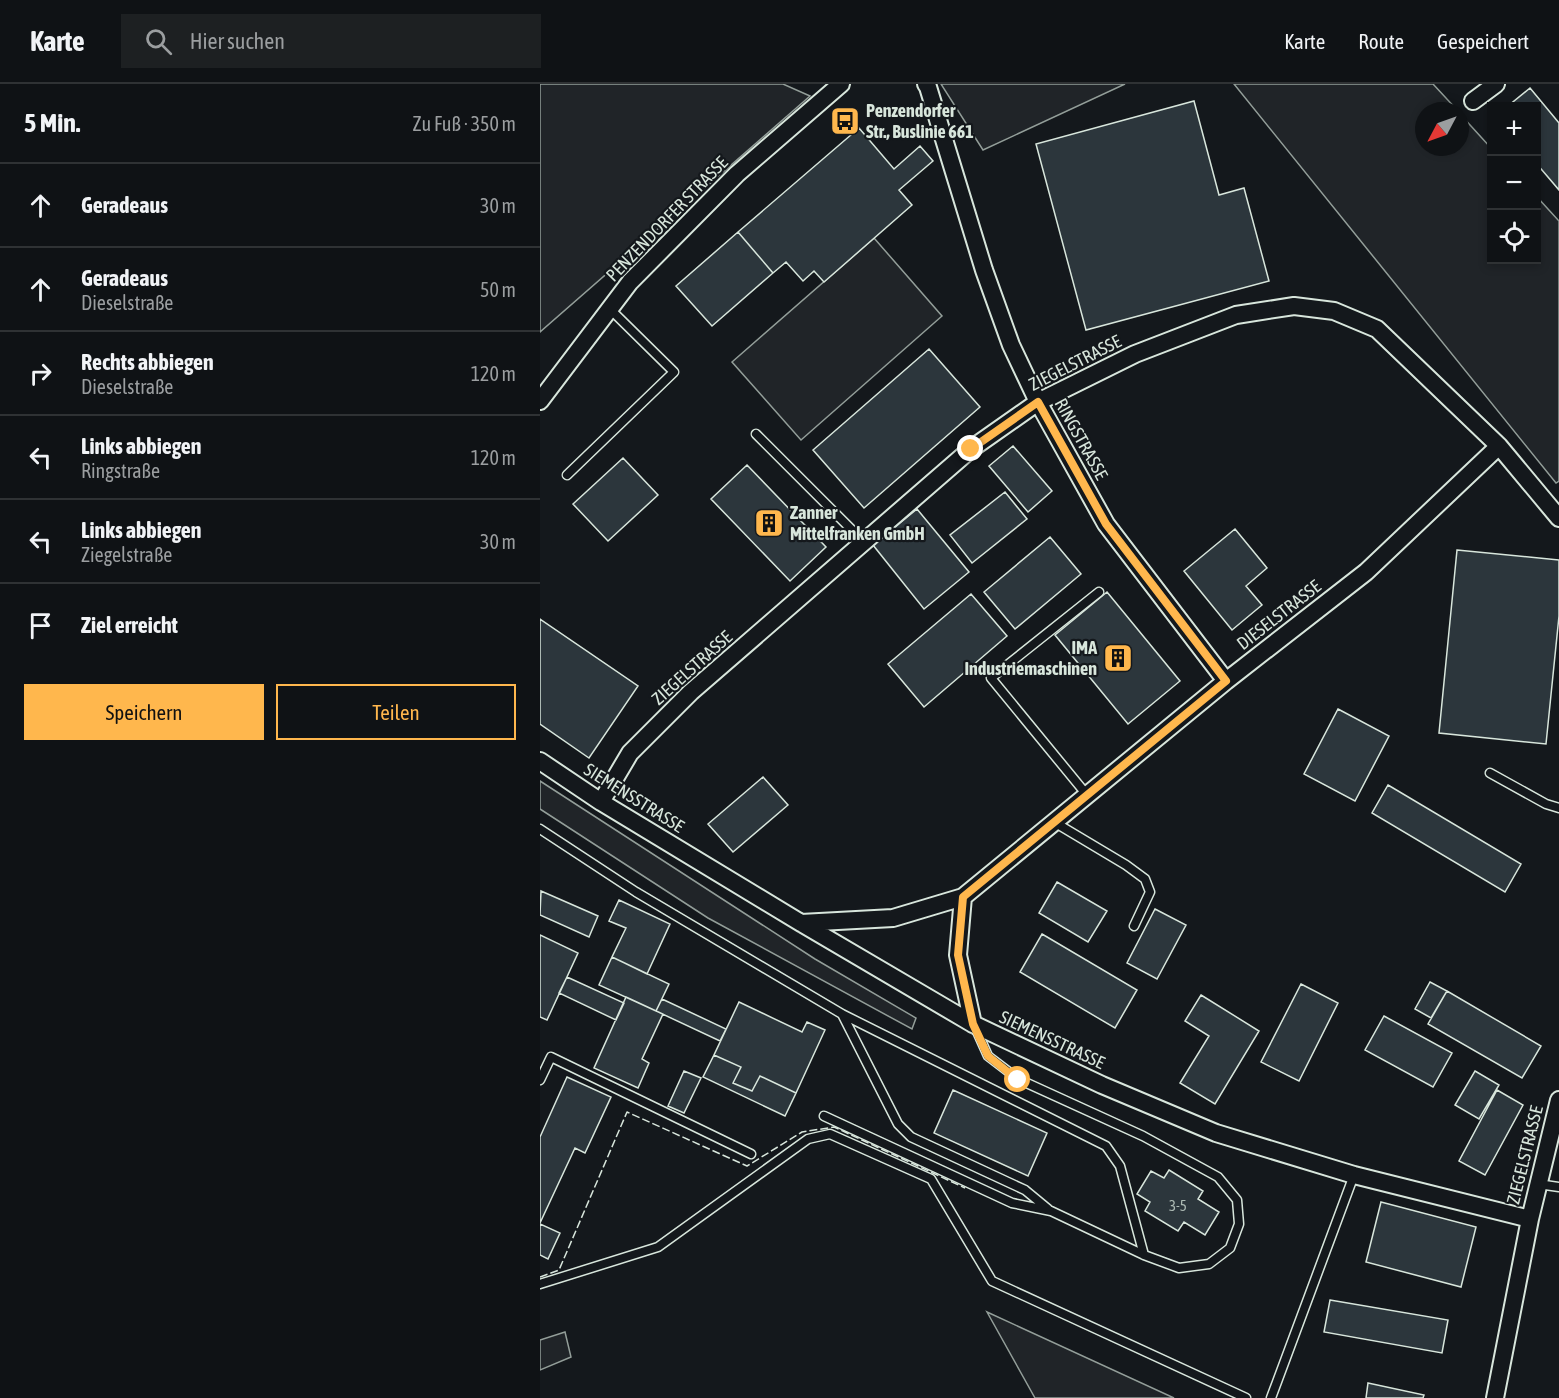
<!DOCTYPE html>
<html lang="de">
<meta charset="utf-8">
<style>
:root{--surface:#0f1215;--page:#1d2022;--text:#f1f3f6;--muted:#9b9ea0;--line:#2f3234;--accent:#ffb74d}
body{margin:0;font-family:"Asap Condensed",sans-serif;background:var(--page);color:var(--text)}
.controls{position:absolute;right:18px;top:18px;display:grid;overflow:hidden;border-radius:0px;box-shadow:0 3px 9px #0003}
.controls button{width:54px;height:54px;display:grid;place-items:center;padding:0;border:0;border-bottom:2px solid var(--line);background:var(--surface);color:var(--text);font:30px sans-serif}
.compass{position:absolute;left:875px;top:18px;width:54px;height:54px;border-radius:50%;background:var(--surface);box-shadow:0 3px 9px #0003;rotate:229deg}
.stop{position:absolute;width:18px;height:18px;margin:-14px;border:4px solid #ffb74d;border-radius:50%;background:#fff}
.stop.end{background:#ffb74d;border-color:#fff;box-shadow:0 2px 6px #0008}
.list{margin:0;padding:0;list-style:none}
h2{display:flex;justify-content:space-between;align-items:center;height:78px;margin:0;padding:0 24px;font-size:26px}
h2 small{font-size:20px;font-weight:400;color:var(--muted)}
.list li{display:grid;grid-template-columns:39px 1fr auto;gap:18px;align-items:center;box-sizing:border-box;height:84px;padding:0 24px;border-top:2px solid var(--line)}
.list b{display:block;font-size:22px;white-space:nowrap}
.list p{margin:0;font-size:20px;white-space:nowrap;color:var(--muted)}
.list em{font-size:20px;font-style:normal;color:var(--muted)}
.actions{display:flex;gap:12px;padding:18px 24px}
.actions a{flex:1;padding:14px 0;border:2px solid var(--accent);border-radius:0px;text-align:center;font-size:21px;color:var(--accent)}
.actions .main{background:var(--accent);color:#111}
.icon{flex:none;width:33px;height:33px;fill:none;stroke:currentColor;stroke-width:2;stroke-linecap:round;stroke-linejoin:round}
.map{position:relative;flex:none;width:1019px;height:1314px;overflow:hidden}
header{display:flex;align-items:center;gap:36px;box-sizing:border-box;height:84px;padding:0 30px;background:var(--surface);border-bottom:2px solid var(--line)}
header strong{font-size:28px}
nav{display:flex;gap:33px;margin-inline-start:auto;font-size:21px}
.search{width:420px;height:54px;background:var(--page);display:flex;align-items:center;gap:15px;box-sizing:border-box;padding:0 21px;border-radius:0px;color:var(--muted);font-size:22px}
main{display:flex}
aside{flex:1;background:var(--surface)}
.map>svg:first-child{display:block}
.green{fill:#202428;stroke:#939e99;stroke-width:1.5}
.building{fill:#2c363c;stroke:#d8e6dc;stroke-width:1.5}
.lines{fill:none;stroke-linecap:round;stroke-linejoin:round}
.lane-casing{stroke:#d8e6dc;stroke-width:11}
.street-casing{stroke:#d8e6dc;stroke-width:20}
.lane{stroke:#14181c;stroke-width:8}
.street{stroke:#14181c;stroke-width:16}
.fence{stroke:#d8e6dc;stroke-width:1.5;stroke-dasharray:8 3;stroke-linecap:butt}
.route{stroke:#ffb74d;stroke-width:8}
.labels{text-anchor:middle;stroke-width:4.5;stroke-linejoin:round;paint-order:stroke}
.number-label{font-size:15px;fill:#adbab4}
.poi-label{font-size:18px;font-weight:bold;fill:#d8e6dc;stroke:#14181c;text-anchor:start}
.street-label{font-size:18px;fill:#d8e6dc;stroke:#14181c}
</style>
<header>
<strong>Karte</strong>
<div class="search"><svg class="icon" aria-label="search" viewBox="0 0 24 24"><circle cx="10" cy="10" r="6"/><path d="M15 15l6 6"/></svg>Hier suchen</div>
<nav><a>Karte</a><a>Route</a><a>Gespeichert</a></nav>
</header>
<main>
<aside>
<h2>5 Min.<small>Zu Fuß · 350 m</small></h2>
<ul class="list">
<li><svg class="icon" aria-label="ahead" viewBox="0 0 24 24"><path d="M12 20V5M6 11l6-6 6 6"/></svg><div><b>Geradeaus</b></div><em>30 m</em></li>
<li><svg class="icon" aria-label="ahead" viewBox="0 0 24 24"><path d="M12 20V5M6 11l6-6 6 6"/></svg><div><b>Geradeaus</b><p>Dieselstraße</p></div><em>50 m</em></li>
<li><svg class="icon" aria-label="right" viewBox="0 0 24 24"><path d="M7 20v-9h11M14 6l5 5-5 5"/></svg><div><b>Rechts abbiegen</b><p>Dieselstraße</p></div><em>120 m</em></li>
<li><svg class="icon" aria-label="left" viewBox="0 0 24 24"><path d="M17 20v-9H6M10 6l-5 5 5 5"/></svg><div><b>Links abbiegen</b><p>Ringstraße</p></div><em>120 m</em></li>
<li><svg class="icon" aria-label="left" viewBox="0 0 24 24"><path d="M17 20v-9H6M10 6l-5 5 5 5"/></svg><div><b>Links abbiegen</b><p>Ziegelstraße</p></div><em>30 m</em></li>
<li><svg class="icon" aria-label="arrive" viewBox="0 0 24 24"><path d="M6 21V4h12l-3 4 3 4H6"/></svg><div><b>Ziel erreicht</b></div></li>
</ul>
<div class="actions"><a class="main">Speichern</a><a>Teilen</a></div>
</aside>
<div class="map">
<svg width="1019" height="1314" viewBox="0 0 1019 1314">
<rect width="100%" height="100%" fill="#14181c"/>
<path class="green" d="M0,0h243l27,12 -270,236z
M401,0h184l-142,66z
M694,0h199l25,27h-34v36h36v-33l31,34v112h45l1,-63 22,24v260l-3,2z
M334,154l68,78 -141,124 -69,-78z
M0,697l275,178 101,59 -4,11 -204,-111 -168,-109z
M447,1228l187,86h-139z
M25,1248l6,25 -31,13v-30z"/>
<path class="building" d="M990,4l29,35v67l-23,-27v-57h-28z
M654,17l25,94 25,-7 25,93 -183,49 -50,-186z
M319,44l35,41 26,-23 13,15 -34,29 13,15 -88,77 -10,-11 -11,10 -17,-19 -13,11 -35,-41z
M198,148l35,41 -61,53 -36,-40z
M389,265l51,58 -116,101 -51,-58z
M473,362l39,45 -24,21 -39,-46z
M83,374l35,37 -50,46 -35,-37z
M207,381l79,82 -36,34 -79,-82z
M465,408l22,27 -55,44 -22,-28z
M377,425l52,63 -45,37 -51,-64z
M695,445l32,39 -21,18 16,19 -30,25 -48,-59z
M510,453l31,37 -66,55 -31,-37z
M917,466l102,10v56l-13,128 -107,-11z
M567,508l73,89 -52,43 -73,-89z
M431,510l36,42 -83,71 -36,-43z
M0,535l98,67 -49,72 -49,-34z
M798,625l51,27 -34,65 -51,-27z
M223,693l25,28 -55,47 -25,-28z
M848,701l133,79 -16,28 -133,-79z
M517,798l50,29 -19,31 -49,-29z
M1,807l57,25 -9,21 -49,-22z
M79,816l51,24 -23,50 -35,-17 14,-29 -17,-7z
M615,825l31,16 -29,54 -30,-16z
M502,850l95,56 -22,38 -95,-56z
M0,851l38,18 -31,67 -7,-3z
M72,873l57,27 -13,27 -57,-26z
M27,893l57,26 -8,17 -57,-27z
M890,898l17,9 -16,27 -16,-9z
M761,900l37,19 -39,78 -38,-19z
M907,907l94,55 -19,32 -94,-54z
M661,911l58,36 -44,73 -35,-21 29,-47 -24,-15z
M86,913l37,17 -21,45 7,4 -11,25 -44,-20z
M122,915l64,30 -6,12 -64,-30z
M199,918l63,30 5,-10 18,8 -29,63 -36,-17 -8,15 -19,-8 8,-16 -27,-12z
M844,932l68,37 -19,34 -68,-37z
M174,971l27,12 -8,16 19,8 8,-15 36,17 -11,23 -82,-39z
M144,987l17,7 -17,35 -16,-7z
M935,987l24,14 -20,34 -24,-14z
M27,993l44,20 -26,56 -10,-5 -35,75v-86z
M413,1006l94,43 -19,43 -94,-43z
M957,1006l26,15 -38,70 -26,-14z
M629,1086l34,21 -5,8 21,13 -14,23 -21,-13 -6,9 -33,-20 5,-9 -13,-8 14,-23 13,7z
M841,1118l95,25 -15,60 -95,-25z
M0,1140l20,9 -12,26 -8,-4z
M790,1216l118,20 -6,33 -118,-21z
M828,1299l56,12 -1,3h-57z"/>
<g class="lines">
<g class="lane-casing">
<path id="lane" d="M216,350l108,108
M27,391l107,-103 -64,-63
M950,689l56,31 13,4
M547,711l-96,-117 108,-86
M514,738l72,43 19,14 5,13 -16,34
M0,745l96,63 206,122 56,110 13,13 114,53 23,19
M302,930l264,132 14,20 24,89
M0,996l11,-23 200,97
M284,1032l188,87 39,8 93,44 35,13 30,-4 21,-16 9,-24 -2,-24 -19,-23 -75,-41 -125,-57 -30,-23 -13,-29
M998,1100l21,3
M0,1200l118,-37 150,-108 22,-5 101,45 61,102 254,117
M731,1314l83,-223"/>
</g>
<g class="street-casing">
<path id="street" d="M386,0l2,3 56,183 27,75 27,57 68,122 120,157
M933,17l23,-17
M0,317l90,-119 107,-108 104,-90
M0,677l61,41 200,121 172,101 129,61 114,48 138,42 176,44
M61,718l29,-49 61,-61 280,-243 67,-47 97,-48 101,-39 58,-9 40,5 43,18 122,117 60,72
M261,839l92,-5 70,-21
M433,940l-15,-69 5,-58 263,-216 140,-109 133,-126
M955,1314l35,-179 29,-119"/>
</g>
<use href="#lane" class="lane"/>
<use href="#street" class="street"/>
<path class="fence" d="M0,1193l19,-7 68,-158 120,54 55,-34 32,-5 131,61"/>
</g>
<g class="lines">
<path class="route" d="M431,365l67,-47 68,122 120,157 -263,216 -5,58 15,69 15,32 30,24"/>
</g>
<defs>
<g id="bus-square" transform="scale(1.5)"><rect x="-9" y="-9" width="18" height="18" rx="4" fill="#ffb74d" stroke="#14181c"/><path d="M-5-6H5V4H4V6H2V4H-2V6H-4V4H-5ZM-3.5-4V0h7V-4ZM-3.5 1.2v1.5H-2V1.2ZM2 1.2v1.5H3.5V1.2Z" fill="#111"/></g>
<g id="building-square" transform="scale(1.5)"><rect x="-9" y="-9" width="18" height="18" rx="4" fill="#ffb74d" stroke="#14181c"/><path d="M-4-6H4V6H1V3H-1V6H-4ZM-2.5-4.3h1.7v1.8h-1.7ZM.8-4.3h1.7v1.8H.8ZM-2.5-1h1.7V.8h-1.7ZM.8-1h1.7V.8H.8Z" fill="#111"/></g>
</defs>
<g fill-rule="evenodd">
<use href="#bus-square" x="305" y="37"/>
<use href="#building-square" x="229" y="439"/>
<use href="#building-square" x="578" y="574"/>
</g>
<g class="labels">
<g class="number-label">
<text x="638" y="1127">3-5</text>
</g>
<g class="poi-label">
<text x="326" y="33">Penzendorfer<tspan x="326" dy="21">Str., Buslinie 661</tspan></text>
<text x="250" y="435">Zanner<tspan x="250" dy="21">Mittelfranken GmbH</tspan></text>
<text x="557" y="570" text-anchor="end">IMA<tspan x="557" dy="21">Industriemaschinen</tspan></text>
</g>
<g class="street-label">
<text transform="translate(127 135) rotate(-46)" y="6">PENZENDORFER STRASSE</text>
<text transform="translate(535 279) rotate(-27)" y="6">ZIEGELSTRASSE</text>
<text transform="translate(541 355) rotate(61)" y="6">RINGSTRASSE</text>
<text transform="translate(739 531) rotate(-38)" y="6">DIESELSTRASSE</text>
<text transform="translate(152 584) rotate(-42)" y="6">ZIEGELSTRASSE</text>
<text transform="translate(94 714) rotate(32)" y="6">SIEMENSSTRASSE</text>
<text transform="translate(512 956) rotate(25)" y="6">SIEMENSSTRASSE</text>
<text transform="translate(985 1071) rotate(-76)" y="6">ZIEGELSTRASSE</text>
</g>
</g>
</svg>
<div class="controls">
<button>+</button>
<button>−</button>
<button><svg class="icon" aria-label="locate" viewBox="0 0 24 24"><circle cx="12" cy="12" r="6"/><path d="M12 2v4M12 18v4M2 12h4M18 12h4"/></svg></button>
</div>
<svg class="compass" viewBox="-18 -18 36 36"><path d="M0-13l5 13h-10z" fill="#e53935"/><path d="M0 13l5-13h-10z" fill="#9b9ea0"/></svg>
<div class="stop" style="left:478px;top:996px"></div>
<div class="stop end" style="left:431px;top:365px"></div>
</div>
</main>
